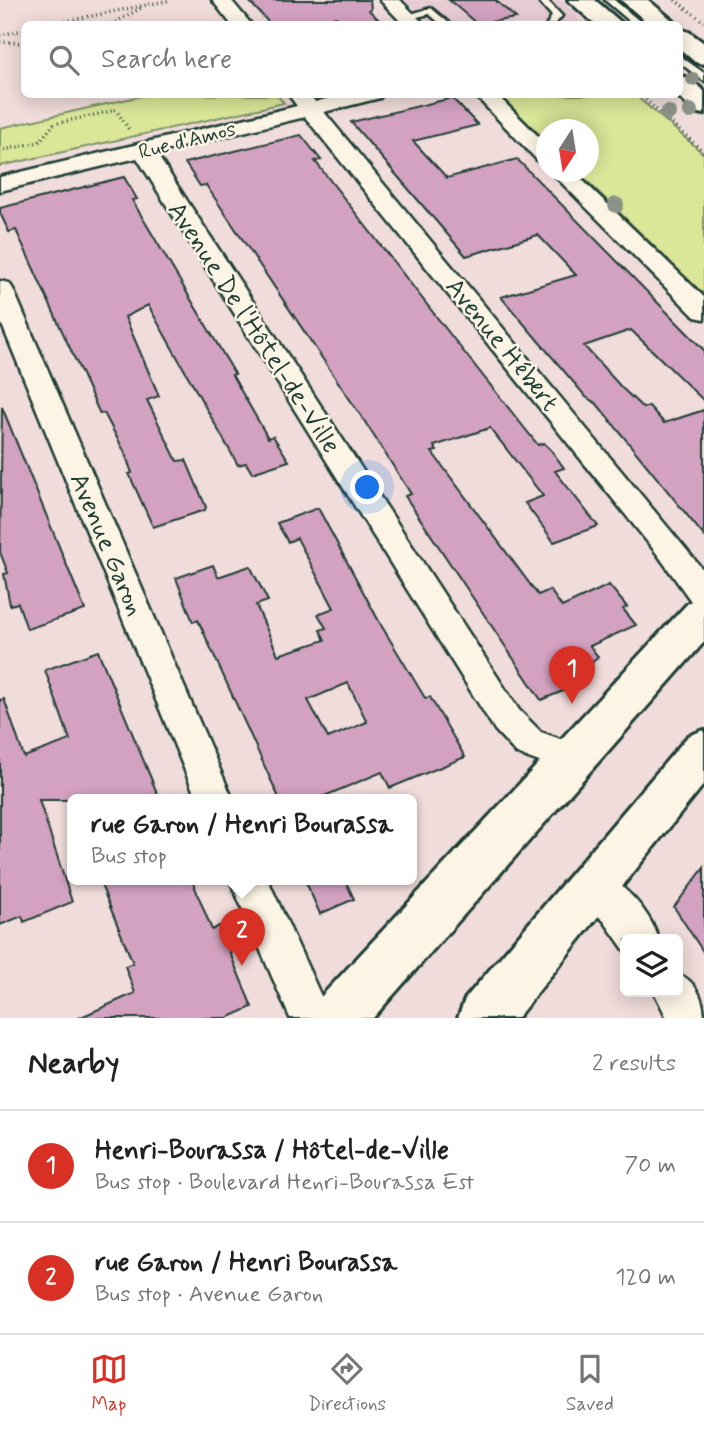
<!DOCTYPE html>
<meta charset="utf-8">
<style>
:root{--surface:#fff;--page:#f2f2f2;--text:#222;--muted:#767676;--line:#e0e0e0;--accent:#d93025}
body{margin:0;font-family:Mynerve,sans-serif;background:var(--page);color:var(--text)}
.controls{position:absolute;right:21px;bottom:21px;display:grid;overflow:hidden;border-radius:10px;box-shadow:0 4px 18px #0003}
.controls button{width:63px;height:63px;display:grid;place-items:center;padding:0;border:0;border-bottom:2px solid var(--line);background:var(--surface);color:var(--text);font:35px sans-serif}
.compass{position:absolute;left:536px;top:119px;width:63px;height:63px;border-radius:50%;background:var(--surface);box-shadow:0 4px 18px #0003;rotate:192deg}
.you{position:absolute;left:368px;top:488px;width:24px;height:24px;margin:-18px;border:5px solid #fff;border-radius:50%;background:#1a73e8;box-shadow:0 0 0 10px #1a73e833}
.badge{display:grid;place-items:center;width:46px;height:46px;border-radius:50%;background:var(--accent);color:#fff;font-size:23px;font-weight:700}
.pin{position:absolute;translate:-50% -58px;filter:drop-shadow(0 2px 4px #0008)}
.pin::after{content:'';position:absolute;top:37px;width:24px;height:21px;background:inherit;clip-path:polygon(0 0,100% 0,50% 100%)}
.popup{position:absolute;left:67px;top:794px;width:350px;height:91px;box-sizing:border-box;display:grid;place-content:center;border-radius:10px;background:var(--surface);filter:drop-shadow(0 2px 5px #0005);font-size:23px;white-space:nowrap;color:var(--muted)}
.popup b{font-size:26px;color:var(--text)}
.popup::after{content:'';position:absolute;left:50%;top:100%;margin-left:-14px;border:14px solid transparent;border-top-color:var(--surface)}
.list{margin:0;padding:0;list-style:none}
h2{display:flex;justify-content:space-between;align-items:center;height:91px;margin:0;padding:0 28px;font-size:30px}
h2 small{font-size:23px;font-weight:400;color:var(--muted)}
.list li{display:grid;grid-template-columns:46px 1fr auto;gap:21px;align-items:center;box-sizing:border-box;height:112px;padding:0 28px;border-top:2px solid var(--line)}
.list b{display:block;font-size:26px;white-space:nowrap}
.list p{margin:0;font-size:23px;white-space:nowrap;color:var(--muted)}
.list em{font-size:23px;font-style:normal;color:var(--muted)}
.icon{flex:none;width:38px;height:38px;fill:none;stroke:currentColor;stroke-width:2;stroke-linecap:round;stroke-linejoin:round}
.map{position:relative;flex:none;width:704px;height:1018px;overflow:hidden}
.search{position:absolute;background:var(--surface);box-shadow:0 4px 18px #0003;left:21px;right:21px;top:21px;height:77px;display:flex;align-items:center;gap:18px;box-sizing:border-box;padding:0 24px;border-radius:10px;color:var(--muted);font-size:26px}
.sheet{height:315px;background:var(--surface)}
nav{display:flex;justify-content:space-around;align-items:center;box-sizing:border-box;height:98px;border-top:2px solid var(--line);background:var(--surface);font-size:19px;color:var(--muted)}
nav a{display:grid;justify-items:center;gap:4px}
nav .on{color:var(--accent)}
.map>svg:first-child{display:block}
.built{fill:#e7cbd2}
.green{fill:#dae698;stroke:#7c9266;stroke-width:2}
.building{fill:#d3a2c1;stroke:#1f3d34;stroke-width:2;fill-rule:evenodd}
.lines{fill:none;stroke-linecap:round;stroke-linejoin:round}
.service-casing{stroke:#1f3d34;stroke-width:5}
.minor-casing{stroke:#1f3d34;stroke-width:5}
.primary-casing{stroke:#1f3d34;stroke-width:6}
.trunk-casing{stroke:#1f3d34;stroke-width:6}
.path{stroke:#1f3d34;stroke-width:3.5;stroke-dasharray:1 3.5;stroke-linecap:butt}
.service{fill:#fcf5e5;fill-rule:evenodd}
.minor{fill:#fcf5e5;fill-rule:evenodd}
.primary{fill:#fcf5e5;fill-rule:evenodd}
.trunk{fill:#fcf5e5;fill-rule:evenodd}
.tree{fill:#8c9287}
.labels{text-anchor:middle;stroke-width:5;stroke-linejoin:round;paint-order:stroke}
.far-street-label{font-size:21px;fill:#1f3d34;stroke:#fcf5e5}
.street-label{font-size:26px;fill:#1f3d34;stroke:#fcf5e5}
</style>
<div class="map">
<svg width="704" height="1018" viewBox="0 0 704 1018">
<rect width="100%" height="100%" fill="#f0dcda"/>
<filter id="ink" filterUnits="userSpaceOnUse"><feTurbulence type="fractalNoise" baseFrequency=".0143" numOctaves="2"/><feDisplacementMap in="SourceGraphic" scale="14" xChannelSelector="R" yChannelSelector="G"/><feConvolveMatrix kernelMatrix="1 2 1 2 8 2 1 2 1" color-interpolation-filters="sRGB"/></filter>
<g filter="url(#ink)">
<path class="built" d="M405,0h156l15,12 4,12h-150z"/>
<path class="green" d="M150,94l127,1 7,8 -284,63v-38z
M499,95h136l69,59v141l-126,-123h10v-42h-42v11z"/>
<path class="building" d="M248,0h122l1,9 -2,1 14,14h-41l-6,-7 -31,7h-35z
M449,0h46l21,18 -39,6z
M452,98l26,27 -65,16 34,37 70,-19 187,191v51l-73,-71 -47,16 38,42 21,20 6,-2 15,17 40,-13v126l-107,-132 -11,-7 -85,-100 75,-22 -38,-40 -72,21 -115,-134z
M301,135l20,25 -6,1 145,186 78,98 6,-2 7,7 13,18 -9,3 43,55 -44,16 -29,-39 18,-7 -53,-68 -56,18 3,5 -5,1 106,143 12,-5 12,17 47,-22 18,22 -4,2 13,16 -46,21 8,11 -22,21 2,3 -15,10 -22,9 -136,-204 6,-2 -46,-72 -159,-237 -6,1 -15,-23z
M124,177l13,22 -5,1 103,174 -3,1 36,63 5,-2 16,25 -37,12 -6,-10 -8,2 -90,-160 -23,12 34,79 -12,4 30,61 9,-1 20,47 -1,3 -52,17 -24,-53 3,-1 -8,-22 -20,-38 -4,1 -84,-184 -7,2 -9,-19v-5z
M2,407l83,203 -58,19 -9,-26 -8,2 -6,-31 4,-1 -8,-21z
M318,508l63,117 44,73 5,-1 35,60 -75,31 -8,-16 -67,28h-35l-82,-180 -5,2 -17,-44 37,-13 5,12 32,-11 18,35 -12,4 22,50 47,-15 -5,-10 6,-2 -8,-14 16,-6 -37,-70 -9,4 -11,-19zM348,683l19,39 -39,16 -20,-38z
M98,651l62,149h-121l33,102 -48,20 -2,-6 -22,9v-225l4,-1 20,58 46,-17 -25,-70z
M704,868v85l-30,-46z
M99,880h93l20,50 7,-4 33,81 -25,11h-148l56,-25 -10,-27 8,-3z
M305,880h40l9,19 -34,15z"/>
<g class="lines">
<g class="service-casing">
<path id="service" d="M538,0h9l13,14 2,2 -7,8h-8l5,-8z
M605,0h9l29,24h-10z
M431,8l19,16h-9l-12,-10 -23,6 -5,-3z
M680,56l24,17v8l-24,-18z"/>
</g>
<g class="minor-casing">
<path id="minor" d="M212,0h19l20,24h-20z
M380,0h20l24,24h-21z
M288,94h22l5,8 30,-8h38l-3,4 -56,14 380,459v36l-11,-3 -35,-49 -353,-438 -149,36 363,557 22,22 44,16 6,11 -6,11 -12,4 -56,-20 -22,-24 -358,-572 -137,33v-14l297,-71z
M474,94h22l50,50v19l-8,-2z
M551,172h23l130,125v22l-9,-2z
M0,281l9,2 4,6 220,511h-36l-197,-480z
M592,869c31,12 56,40 67,70h-34v12l-21,-30 -25,-21 -6,-13 6,-13z
M230,880h38l63,138h-41z
M678,974c18,7 26,25 26,44h-37l-13,-26h24z"/>
</g>
<g class="primary-casing">
<path id="primary" d="M568,0h27l28,24h-28z
M621,0h27l29,24h-28z
M680,29l9,3 15,11v21l-9,-2 -15,-13z
M680,76l9,2 15,13v23l-10,-2 -18,-18h4z
M704,597v45l-331,376h-61l7,-19 370,-397z
M704,730v54l-187,234h-59l7,-19 223,-263z"/>
</g>
<g class="trunk-casing">
<path id="trunk" d="M704,609v34l-12,2 -15,-5 -6,-12 6,-12z"/>
</g>
<path class="path" d="M675,0l29,22
M52,24l119,-24
M112,24l31,-17
M0,35l24,-5
M0,42l24,1
M639,94l65,58
M0,151l39,-9 15,-18 62,-14 14,21"/>
<use href="#service" class="service"/>
<use href="#minor" class="minor"/>
<use href="#primary" class="primary"/>
<use href="#trunk" class="trunk"/>
</g>
<g class="tree">
<circle cx="693" cy="79" r="7"/>
<circle cx="690" cy="111" r="8"/>
<circle cx="668" cy="113" r="8"/>
<circle cx="616" cy="205" r="8"/>
</g>
</g>
<g class="labels">
<g class="far-street-label">
<text transform="translate(187 140) rotate(-14)" y="7">Rue d'Amos</text>
</g>
<g class="street-label">
<text transform="translate(255 327) rotate(57)" y="9">Avenue De l'Hôtel-de-Ville</text>
<text transform="translate(503 344) rotate(51)" y="9">Avenue Hébert</text>
<text transform="translate(108 544) rotate(67)" y="9">Avenue Garon</text>
</g>
</g>
</svg>
<div class="controls">
<button><svg class="icon" aria-label="layers" viewBox="0 0 24 24"><path d="M12 4l9 5-9 5-9-5zM3 14l9 5 9-5"/></svg></button>
</div>
<svg class="compass" viewBox="-18 -18 36 36"><path d="M0-13l5 13h-10z" fill="#e53935"/><path d="M0 13l5-13h-10z" fill="#767676"/></svg>
<div class="you"></div>
<div class="pin badge" style="left:572px;top:704px">1</div>
<div class="pin badge" style="left:242px;top:966px">2</div>
<div class="popup"><b>rue Garon / Henri Bourassa</b>Bus stop</div>
<div class="search"><svg class="icon" aria-label="search" viewBox="0 0 24 24"><circle cx="10" cy="10" r="6"/><path d="M15 15l6 6"/></svg>Search here</div>
</div>
<section class="sheet">
<h2>Nearby<small>2 results</small></h2>
<ul class="list">
<li><span class="badge">1</span><div><b>Henri-Bourassa / Hôtel-de-Ville</b><p>Bus stop · Boulevard Henri-Bourassa Est</p></div><em>70 m</em></li>
<li><span class="badge">2</span><div><b>rue Garon / Henri Bourassa</b><p>Bus stop · Avenue Garon</p></div><em>120 m</em></li>
</ul>
</section>
<nav>
<a class="on"><svg class="icon" aria-label="map" viewBox="0 0 24 24"><path d="M3 6l6-2 6 2 6-2v14l-6 2-6-2-6 2zM9 4v14M15 6v14"/></svg>Map</a>
<a><svg class="icon" aria-label="directions" viewBox="0 0 24 24"><path d="M12 3l9 9-9 9-9-9zM9 14v-3h6M13 9l2 2-2 2"/></svg>Directions</a>
<a><svg class="icon" aria-label="saved" viewBox="0 0 24 24"><path d="M7 4h10v16l-5-4-5 4z"/></svg>Saved</a>
</nav>
